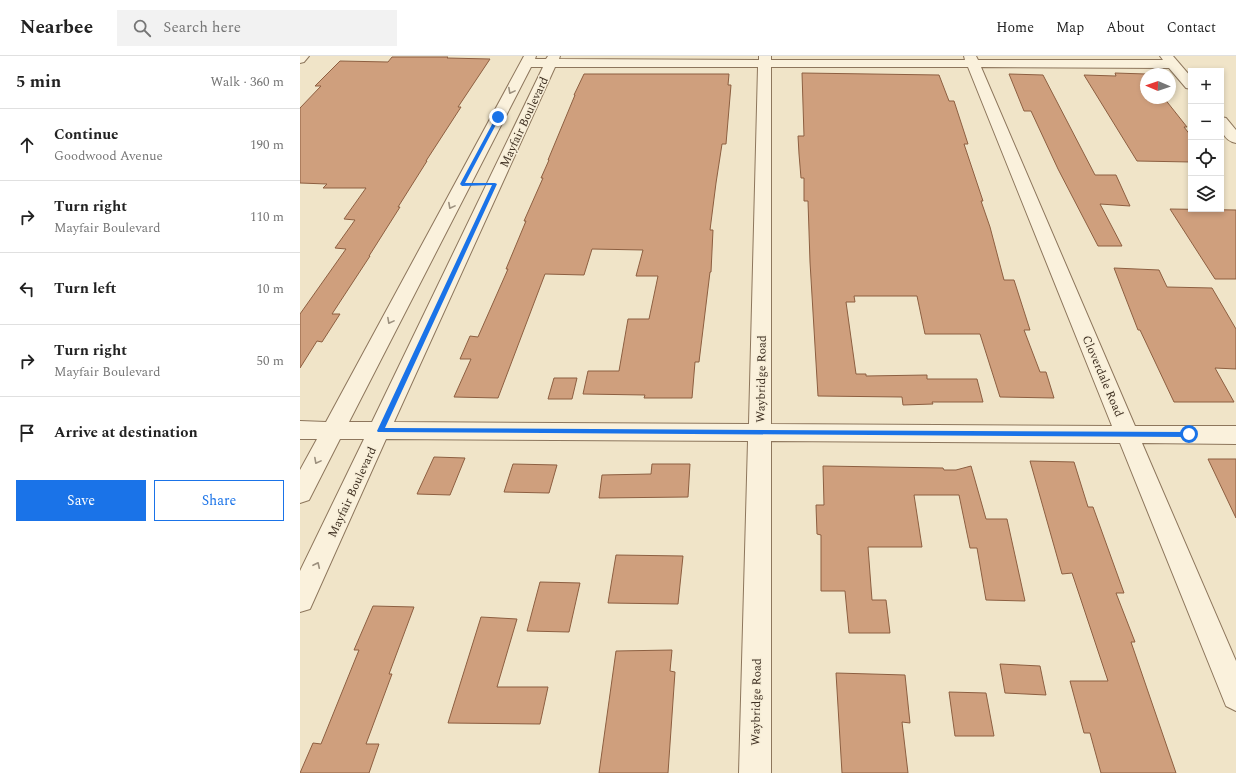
<!DOCTYPE html>
<meta charset="utf-8">
<style>
:root{--surface:#fff;--page:#f2f2f2;--text:#222;--muted:#767676;--line:#e0e0e0;--accent:#1a73e8}
body{margin:0;font-family:Spectral,serif;background:var(--page);color:var(--text)}
.controls{position:absolute;right:12px;top:12px;display:grid;overflow:hidden;border-radius:0px;box-shadow:0 2px 6px #0003}
.controls button{width:36px;height:36px;display:grid;place-items:center;padding:0;border:0;border-bottom:1px solid var(--line);background:var(--surface);color:var(--text);font:20px sans-serif}
.compass{position:absolute;left:840px;top:12px;width:36px;height:36px;border-radius:50%;background:var(--surface);box-shadow:0 2px 6px #0003;rotate:272deg}
.stop{position:absolute;width:12px;height:12px;margin:-9px;border:3px solid #1a73e8;border-radius:50%;background:#fff}
.stop.end{background:#1a73e8;border-color:#fff;box-shadow:0 1px 4px #0008}
.list{margin:0;padding:0;list-style:none}
h2{display:flex;justify-content:space-between;align-items:center;height:52px;margin:0;padding:0 16px;font-size:17px}
h2 small{font-size:13px;font-weight:400;color:var(--muted)}
.list li{display:grid;grid-template-columns:26px 1fr auto;gap:12px;align-items:center;box-sizing:border-box;height:72px;padding:0 16px;border-top:1px solid var(--line)}
.list b{display:block;font-size:15px;white-space:nowrap}
.list p{margin:0;font-size:13px;white-space:nowrap;color:var(--muted)}
.list em{font-size:13px;font-style:normal;color:var(--muted)}
.actions{display:flex;gap:8px;padding:12px 16px}
.actions a{flex:1;padding:9px 0;border:1px solid var(--accent);border-radius:0px;text-align:center;font-size:14px;color:var(--accent)}
.actions .main{background:var(--accent);color:#fff}
.icon{flex:none;width:22px;height:22px;fill:none;stroke:currentColor;stroke-width:2;stroke-linecap:round;stroke-linejoin:round}
.map{position:relative;flex:none;width:936px;height:717px;overflow:hidden}
header{display:flex;align-items:center;gap:24px;box-sizing:border-box;height:56px;padding:0 20px;background:var(--surface);border-bottom:1px solid var(--line)}
header strong{font-size:19px}
nav{display:flex;gap:22px;margin-inline-start:auto;font-size:14px}
.search{width:280px;height:36px;background:var(--page);display:flex;align-items:center;gap:10px;box-sizing:border-box;padding:0 14px;border-radius:0px;color:var(--muted);font-size:15px}
main{display:flex}
aside{flex:1;background:var(--surface)}
.map>svg:first-child{display:block}
.building{fill:#cf9f7d;stroke:#8d5f41}
.lines{fill:none;stroke-linecap:round;stroke-linejoin:round}
.minor-casing{stroke:#8d765c;stroke-width:2}
.minor{fill:#faf1dc;fill-rule:evenodd}
.oneway{stroke:#9c907e}
.route{fill:#1a73e8}
.labels{text-anchor:middle;stroke-width:3;stroke-linejoin:round;paint-order:stroke}
.street-label{font-size:12px;fill:#3d2e20;stroke:#f7eed8}
</style>
<header>
<strong>Nearbee</strong>
<div class="search"><svg class="icon" aria-label="search" viewBox="0 0 24 24"><circle cx="10" cy="10" r="6"/><path d="M15 15l6 6"/></svg>Search here</div>
<nav><a>Home</a><a>Map</a><a>About</a><a>Contact</a></nav>
</header>
<main>
<aside>
<h2>5 min<small>Walk · 360 m</small></h2>
<ul class="list">
<li><svg class="icon" aria-label="ahead" viewBox="0 0 24 24"><path d="M12 20V5M6 11l6-6 6 6"/></svg><div><b>Continue</b><p>Goodwood Avenue</p></div><em>190 m</em></li>
<li><svg class="icon" aria-label="right" viewBox="0 0 24 24"><path d="M7 20v-9h11M14 6l5 5-5 5"/></svg><div><b>Turn right</b><p>Mayfair Boulevard</p></div><em>110 m</em></li>
<li><svg class="icon" aria-label="left" viewBox="0 0 24 24"><path d="M17 20v-9H6M10 6l-5 5 5 5"/></svg><div><b>Turn left</b></div><em>10 m</em></li>
<li><svg class="icon" aria-label="right" viewBox="0 0 24 24"><path d="M7 20v-9h11M14 6l5 5-5 5"/></svg><div><b>Turn right</b><p>Mayfair Boulevard</p></div><em>50 m</em></li>
<li><svg class="icon" aria-label="arrive" viewBox="0 0 24 24"><path d="M6 21V4h12l-3 4 3 4H6"/></svg><div><b>Arrive at destination</b></div></li>
</ul>
<div class="actions"><a class="main">Save</a><a>Share</a></div>
</aside>
<div class="map">
<svg width="936" height="717" viewBox="0 0 936 717">
<rect width="100%" height="100%" fill="#f0e4c8"/>
<path class="building" d="M92,1h56l-1,1 43,1 -32,48h3l-35,54h1l-29,46h2l-31,49h1l-38,58h8l-18,28 -5,-1 -17,27v-54l46,-65 -11,-1 20,-28 -11,-1 22,-31h-43l4,-4 -27,-1v-75l21,-22h-6l25,-25 48,1z
M502,17l137,2 10,26h5l14,43h-4l19,57h-2l9,26 14,53h10l16,50h-6l16,42h6l8,26 -54,-1 -20,-63h-55l-8,-38h-63l1,6h-9l10,72h10v2l61,-1v4h50l6,23h-51l1,2 -30,1 -1,-8 -84,-1 -8,-134 -2,-61h-4v-23h-3l-2,-24 -1,-18h6z
M815,17l31,1v24h18l23,29h-3l7,9v26l-54,-1 -53,-86 32,1z
M284,18h145l-1,11h3l-5,59h-4l-6,39 -6,47h3l-2,42h-1l-11,90h-4l-3,36h-48l1,-3 -62,-1 5,-23h31l9,-52h21l9,-43h-22l7,-26 -51,-1 -8,26 -39,-1 -47,124 -44,-1 17,-38h-11l10,-23 8,1 30,-68h-2l20,-48h-2l19,-43h-2l8,-18h-1l27,-65h-1z
M709,18l34,1 52,100h21l14,31 -30,-2 22,42h-24l-40,-77 -27,-58h-7z
M870,153l66,1v69h-21z
M814,212l45,2 8,17 45,1 24,41v40l-21,-1 19,34h-60l-34,-72h-2z
M254,322h23l-5,21h-24z
M134,401l31,1 -15,37 -33,-1z
M908,403h28v59z
M730,405l44,1 14,45h5l31,86h-8l19,49h-4l45,131h-75l-11,-40h-6l-14,-52h38l-36,-108 -10,1z
M213,408l44,1 -8,28 -45,-1z
M352,408h38l-2,33 -89,1 3,-23 49,-1z
M523,410l120,2 1,2h12l15,-4 15,53h21l18,82 -39,-1 -9,-52h-7l-11,-53h-45l8,52h-54l4,53h14l4,33h-41l-4,-42h-24v-56l-4,-1 -1,-29h8z
M316,499l67,1 -5,48 -70,-1z
M240,526l40,1 -11,49 -42,-1z
M73,550l41,1 -25,67h3l-26,70h13l-10,29h-69l13,-30 8,1 38,-94h-5z
M181,561l36,2 -20,68h51l-8,37 -92,-1z
M372,594l-2,21 5,1 -7,101h-69l17,-122z
M700,608l40,2 6,29 -41,-2z
M536,617l69,2 5,48 -8,-1 6,51h-66z
M649,636l37,1 8,43h-39z"/>
<g class="lines">
<g class="minor-casing">
<path id="minor" d="M0,0h9l-5,6 -4,1z
M224,0h12l-1,3h11l2,-3h12l-1,3 200,1v-4h12v4h194l-1,-4h12l2,4h185l-3,-4h13l18,21v12l-5,-1 -17,-20 -188,-1 154,359h101v18l-94,-1 94,218v50l-10,-5 -106,-263 -349,-2v332h-32l9,-332 -362,-2 -76,170 -10,3v-41l64,-132h-24l-31,61 -9,3v-33l17,-31h-17v-18l26,1zM231,11h12l-171,355h-23zM255,11h203l-9,357 -355,-2zM471,11h197l144,359 -341,-2z
M921,61l5,1 10,12v13c-14,-3 -15,-14 -15,-26z"/>
</g>
<use href="#minor" class="minor"/>
</g>
<defs><path id="oneway-chevron" d="M-2-3.5L2.5 0L-2 3.5" fill="none" stroke-width="1.6" stroke-linecap="round" stroke-linejoin="round"/></defs>
<g class="oneway">
<use href="#oneway-chevron" transform="translate(211 35) rotate(118)"/>
<use href="#oneway-chevron" transform="translate(151 150) rotate(118)"/>
<use href="#oneway-chevron" transform="translate(90 265) rotate(118)"/>
<use href="#oneway-chevron" transform="translate(17 405) rotate(118)"/>
<use href="#oneway-chevron" transform="translate(17 509) rotate(-65)"/>
</g>
<path class="route" d="M198,59l2,2 -35,66h30l2,1 -112,244 804,4 4,2 -4,3 -811,-5 -1,-1 115,-246 -30,1 -2,-2 36,-67z"/>
<g class="labels">
<g class="street-label">
<text transform="translate(224 66) rotate(-65)" y="4">Mayfair Boulevard</text>
<text transform="translate(803 320) rotate(67)" y="4">Cloverdale Road</text>
<text transform="translate(461 323) rotate(-89)" y="4">Waybridge Road</text>
<text transform="translate(52 436) rotate(-65)" y="4">Mayfair Boulevard</text>
<text transform="translate(456 646) rotate(-89)" y="4">Waybridge Road</text>
</g>
</g>
</svg>
<div class="controls">
<button>+</button>
<button>−</button>
<button><svg class="icon" aria-label="locate" viewBox="0 0 24 24"><circle cx="12" cy="12" r="6"/><path d="M12 2v4M12 18v4M2 12h4M18 12h4"/></svg></button>
<button><svg class="icon" aria-label="layers" viewBox="0 0 24 24"><path d="M12 4l9 5-9 5-9-5zM3 14l9 5 9-5"/></svg></button>
</div>
<svg class="compass" viewBox="-18 -18 36 36"><path d="M0-13l5 13h-10z" fill="#e53935"/><path d="M0 13l5-13h-10z" fill="#767676"/></svg>
<div class="stop" style="left:889px;top:378px"></div>
<div class="stop end" style="left:198px;top:61px"></div>
</div>
</main>
